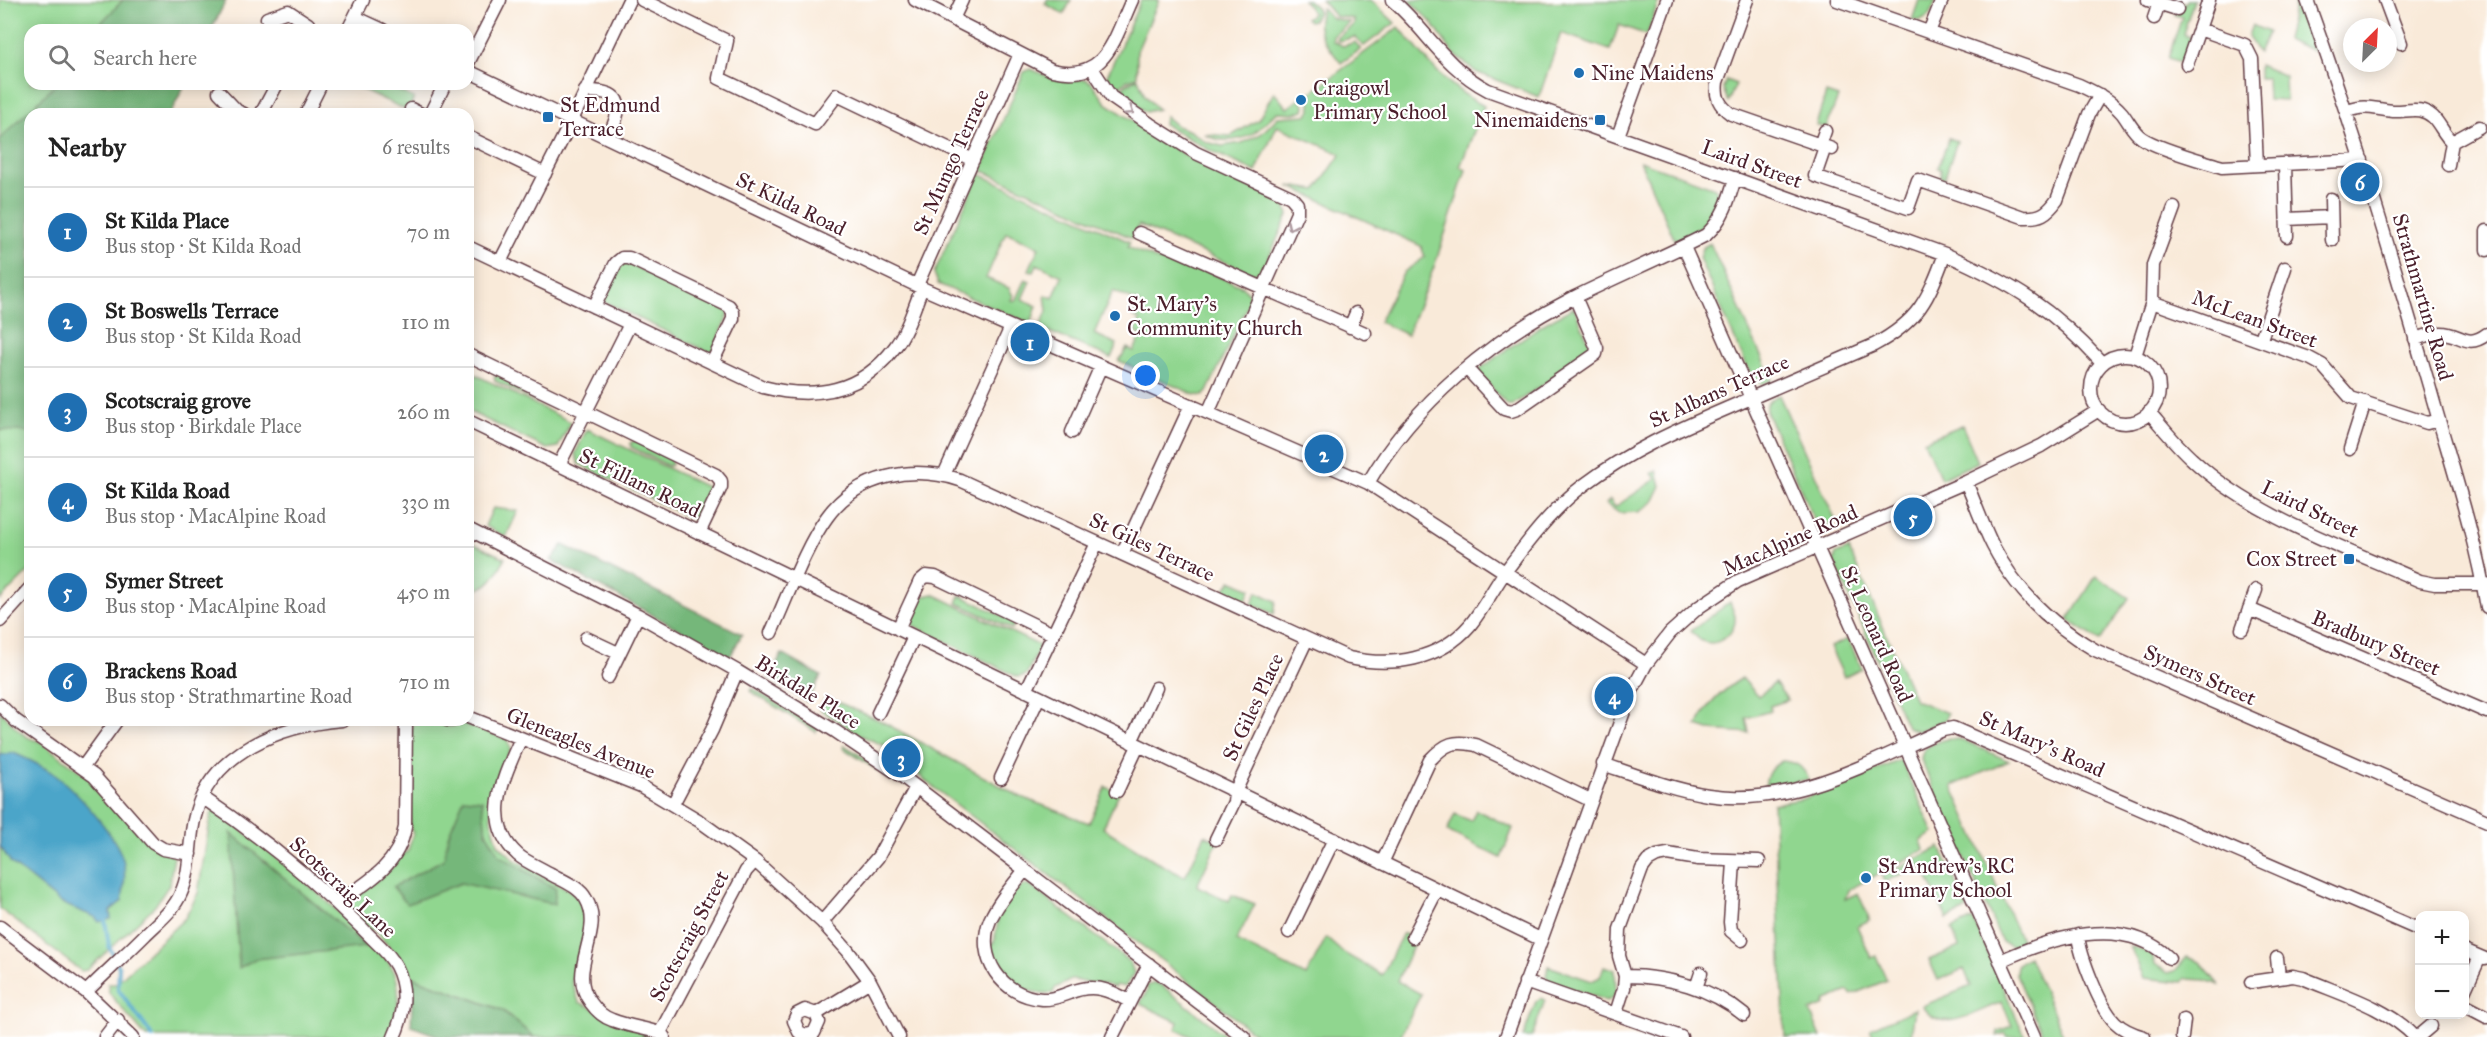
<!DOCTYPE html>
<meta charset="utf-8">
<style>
:root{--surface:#fff;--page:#f6f6f6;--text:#222;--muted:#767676;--line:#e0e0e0;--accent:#1f6fb2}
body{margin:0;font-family:"IM FELL Great Primer",serif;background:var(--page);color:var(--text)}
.controls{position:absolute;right:18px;bottom:18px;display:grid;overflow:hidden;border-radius:12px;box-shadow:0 3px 15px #0003}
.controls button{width:54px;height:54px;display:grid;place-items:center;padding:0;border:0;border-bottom:2px solid var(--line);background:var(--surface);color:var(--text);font:30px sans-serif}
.compass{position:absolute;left:2343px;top:18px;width:54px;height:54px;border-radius:50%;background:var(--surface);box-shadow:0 3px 15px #0003;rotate:24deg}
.you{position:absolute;left:1146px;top:376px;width:21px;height:21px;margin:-15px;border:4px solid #fff;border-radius:50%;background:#1a73e8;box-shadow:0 0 0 9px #1a73e833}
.badge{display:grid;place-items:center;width:39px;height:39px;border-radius:50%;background:var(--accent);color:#fff;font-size:20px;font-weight:700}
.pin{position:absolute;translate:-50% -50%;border:3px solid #fff;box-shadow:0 2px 6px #0006}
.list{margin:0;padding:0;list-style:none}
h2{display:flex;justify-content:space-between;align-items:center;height:78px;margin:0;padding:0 24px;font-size:26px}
h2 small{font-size:20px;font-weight:400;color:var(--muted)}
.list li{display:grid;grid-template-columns:39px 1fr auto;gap:18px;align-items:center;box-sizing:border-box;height:90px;padding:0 24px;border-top:2px solid var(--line)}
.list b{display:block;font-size:22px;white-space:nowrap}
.list p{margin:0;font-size:20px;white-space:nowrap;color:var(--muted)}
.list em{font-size:20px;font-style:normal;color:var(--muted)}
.icon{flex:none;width:33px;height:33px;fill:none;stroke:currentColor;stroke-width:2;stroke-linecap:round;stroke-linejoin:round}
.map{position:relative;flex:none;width:2487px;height:1037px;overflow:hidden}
.search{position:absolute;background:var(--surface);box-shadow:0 3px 15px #0003;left:24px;top:24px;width:450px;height:66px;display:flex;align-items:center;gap:15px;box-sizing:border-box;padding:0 21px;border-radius:18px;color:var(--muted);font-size:22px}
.panel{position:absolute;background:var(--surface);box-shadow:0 3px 15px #0003;left:24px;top:108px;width:450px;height:618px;border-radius:18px}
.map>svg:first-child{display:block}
.green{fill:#90d68f;stroke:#6d7a5d;stroke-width:1.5}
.forest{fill:#74b77a;stroke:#5f6b52;stroke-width:1.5}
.water{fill:#4ba5c9;stroke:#4a627a;stroke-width:1.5}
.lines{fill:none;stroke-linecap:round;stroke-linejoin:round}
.stream{stroke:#4ba5c9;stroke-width:4}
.minor-casing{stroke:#643d45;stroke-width:15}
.minor{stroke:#fff;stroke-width:12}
.oneway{stroke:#ae9aa0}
.poi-dot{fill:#1f6fb2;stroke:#fff;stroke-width:2}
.labels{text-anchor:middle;stroke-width:4.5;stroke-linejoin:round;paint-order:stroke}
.poi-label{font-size:21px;fill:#4a1f2b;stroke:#fff;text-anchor:start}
.street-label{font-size:21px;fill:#4a1f2b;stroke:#fff}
</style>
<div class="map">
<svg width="2487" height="1037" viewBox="0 0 2487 1037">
<rect width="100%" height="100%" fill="#fff"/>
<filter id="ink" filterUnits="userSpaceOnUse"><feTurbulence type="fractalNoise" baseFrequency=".0167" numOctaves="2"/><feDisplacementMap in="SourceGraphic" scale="12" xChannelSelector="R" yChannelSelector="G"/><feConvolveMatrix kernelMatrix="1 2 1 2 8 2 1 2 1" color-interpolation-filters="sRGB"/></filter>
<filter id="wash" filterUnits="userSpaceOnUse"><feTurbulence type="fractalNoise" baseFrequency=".008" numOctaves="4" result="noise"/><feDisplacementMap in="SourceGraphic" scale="24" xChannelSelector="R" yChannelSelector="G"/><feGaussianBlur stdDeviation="1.35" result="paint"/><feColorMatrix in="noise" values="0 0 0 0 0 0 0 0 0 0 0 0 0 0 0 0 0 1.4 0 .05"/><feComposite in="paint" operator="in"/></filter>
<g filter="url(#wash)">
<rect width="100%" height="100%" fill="#f9ead9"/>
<path class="green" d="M0,0h226l-15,30h-181v54h155l-15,30h-140v456l-30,30z
M1047,0h24l-7,14 -19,-10z
M1141,0h18l-22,51v26l-11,4 -10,9 -9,-14z
M1303,0h5l8,7 2,5 -5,8 -4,1 -3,-3 7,-5z
M1321,0h50l24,23 -31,23 -9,-9 -16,4 -2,-1 1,-3 16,-13v-5l-19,-3z
M1409,0l122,2 128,-2 -12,35 -28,-10 -9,25 -49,-17 -22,64 -63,-25 -24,-20 -20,-29z
M1919,0h17c-5,13 -8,23 -24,20z
M2187,0h7l-11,34 9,3 -8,26 -16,-5 14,-41 -7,-2 6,-13 5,1z
M2296,0h5l19,54 -34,-15z
M1322,8l10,10 18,4 -17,14v5l10,5 12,-4 6,7 -20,14c-15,-20 -29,-30 -19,-55z
M2252,25l16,7 -10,21 -10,-17z
M1399,27c27,32 47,60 85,79l-24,61 6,3 -32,97 -27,68 -28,-13 25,-50 21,-15 -4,-11 -132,-60 27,4 25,-36 -64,-28 -21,46 -47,-22 -45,-26 1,-8 12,10 13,5 16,11 16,4 20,-3 19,-9 17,-17 28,-2 5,-5 -2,-16z
M2259,65l26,11 1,25 -18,-1 -1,-22h-8z
M1031,69l18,8 17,4 19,-2 7,4 14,20 85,56 93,43 4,13 -24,53 -6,5h-8l-111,-48 -7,13 -151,-68 43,-98z
M1138,78l7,18 13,13 -12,3 -28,-20 10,-9z
M1726,80l10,4 -8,18 -5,-14z
M351,84h33l30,14 -6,13z
M1274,92l13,16 13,-9 5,6 -1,5 -9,3 -17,-1c-7,4 -12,11 -18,16 -15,14 -38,16 -56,6l27,2 27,-16z
M1826,93l12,4 -12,31 -10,-3z
M1949,138l8,3 -13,39 -3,-2v-9l-3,-1z
M1640,161l75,27 4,8c-11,32 -15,31 -44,45z
M979,174l151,68 -2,5 32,14 4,-9 79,35 5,5 2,8 -43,92 -4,4 -8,-1 -76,-34 8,-13 7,3 7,-16 -6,-3 5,-12 -7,-3 7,-14 -27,-12 -19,43 23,10 -6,14 -71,-30 7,-17 -2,-16 8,3 9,-22 -25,-12 -3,8 -5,-2 10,-23 -33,-15 -20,46 23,10 4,8 -2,4 4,1 10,-22 5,2 -8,18 15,7 -6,18 -93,-40 -4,-11z
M1710,243l62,137 -9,4 -11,-6 -53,-120 3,-10z
M623,261l104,49 2,3 -14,35 -5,5 -107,-52z
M1574,307l19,45 -82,54 -5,-2 -29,-33 63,-45z
M468,371l103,51 -13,25 -11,2 -79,-38z
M500,375l32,15 4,11 -41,-20 -1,-4z
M1779,395l57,126 -11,5 -9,-2 -50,-113c0,-10 5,-12 13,-16z
M1962,425l16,37 -37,17 -17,-38z
M587,429l128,62 -17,31 -119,-58 -4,-10z
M636,440l33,16 3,9 -4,1 -37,-19 -1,-4z
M1657,470l4,16 -8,16 -14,10 -20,1 -13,-9 4,-4 5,7 41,-28 -4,-6z
M493,508l25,3 -12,26 -21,-11z
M468,541l37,17c-9,18 -15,31 -37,33z
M1849,549l66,151 32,13 -2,7 -27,11 -11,-4 -73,-166 2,-7z
M2096,576l33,22 -29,43 -32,-21z
M1231,580l20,9 -5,12 -22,-10z
M1257,592l19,9 -2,13 -22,-10z
M933,594l107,52 -14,29 -8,2 -112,-55 11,-24z
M960,595l55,27 -3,7 -55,-26z
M1730,602c1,4 4,10 5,14 2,17 -17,32 -33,25 -4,-2 -8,-7 -11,-10z
M1848,639l14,30 -18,8 -14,-30z
M1742,678l16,18 17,-13 13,17 -18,6 1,5 -25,7 3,15 -40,-3 -12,-4c10,-22 25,-35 45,-48z
M752,688l66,40 -2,4 -66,-41z
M826,697l55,24 140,76 68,26 17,-36 13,6 -16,35 59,37 23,12 20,-42 13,6 -21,45 32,15 3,-6 23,9 -19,37 70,35 20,-38 16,14 40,23 21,-42 13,6 -19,42 24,13 -21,43h-141l-85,-67 -246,-187 -39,-35 -29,-13 -41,-26z
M0,711c13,12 21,27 39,30l56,41c5,12 12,23 25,28l54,47 -5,28 -14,21 -68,64 -6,1 -81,-62z
M434,720l16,7 14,-3 43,15 4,10 -19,38 -1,32 7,25 17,16 56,31 10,11 5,13 -1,16 -13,51 7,20 78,35h-123l-32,-27 -95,-35c-8,-19 -20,-31 -34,-46l-3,2 -21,-22 2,-9 39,-30 11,-14 7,-5 5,-18 -3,-5v-97l5,-9z
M1949,738l14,2 46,21 -57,25 70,156 -10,4 -10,-4 -81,-182c0,-15 16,-17 28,-22z
M844,745l33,21v4l-34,-22z
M1901,760l33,73 -13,8 3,9 -76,40 -3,9 13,-6 12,27 -13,6 14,32 5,-2 11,24 -36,15 -3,-4 -24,10 1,4 -15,6 11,26h-36l-12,-233 30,-5z
M1782,761c15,1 20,5 27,18l-44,9c1,-14 5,-20 17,-27z
M212,808c53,39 105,80 151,128 9,9 22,19 28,30 14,22 5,49 -1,71h-244l-37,-44 -1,-9h7l70,-66 13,-25z
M1476,810l37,18 -12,30 -54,-27 8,-17 16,7z
M1940,847l28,62 -21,10 -25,-54 -38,17 -2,-6z
M1024,885l6,1 100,76 4,11 -9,14 -9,-2 -2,2c-15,-6 -29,-2 -41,-8l-18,9 -2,5c-36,2 -53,-16 -63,-48l4,-3 4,-21 -2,-5 19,-27 2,1z
M1973,919l46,104 7,14h-19l-1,-4 -9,3 1,-5 14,-5 -10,-24c-28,10 -60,34 -80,4l49,-20 -7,-17 -26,11 -9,-20 30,-13 -7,-18z
M2130,946l22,8 3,10 13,9 7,-2 12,-14 13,5 19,23 -14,-5 -19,-1 -4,3 -38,-4z
M2029,957l35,80h-20l-28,-63c0,-10 4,-13 13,-17z
M1548,966l44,15 8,-4 4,-11 11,4 1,20 -3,8 -6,3 -58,-20 -3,-5z
M1155,983l6,2 66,52h-35l-16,-8 2,-7 -38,-18 8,-15 -3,-3z
M1541,998l4,2 -13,37h-9l13,-36z
M1915,1009l-4,28h-37l-4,-8z"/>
<path class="forest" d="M123,0h103l-15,30h-117z
M56,84h129l-15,30h-140v318l-30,-2v-291z
M563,545l179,89 -12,23 -179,-97z
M782,654l39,22 -14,26 -39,-25z
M464,798l18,2 4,32 14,24 56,33 -2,15 -93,-21 -54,21 -14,-17 51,-28 4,-23z
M231,833l135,114 -111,12 -16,9z
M407,975l95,35 32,27h-93l-30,-11 1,-26z"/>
<path class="water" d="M14,753c13,6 25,11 37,19 22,15 69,66 73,92 2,13 0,25 -2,37l-12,10 1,8 -12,3 -4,-5 -34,-14 -50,-40 -11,-17v-91z"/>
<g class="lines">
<path class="stream" d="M105,920l4,26 10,21 -1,22 35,48"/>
</g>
</g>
<g filter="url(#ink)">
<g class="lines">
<g class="minor-casing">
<path id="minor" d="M642,0l85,41 -8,37 96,46 22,-29 136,65
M915,0l137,70c54,13 62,-31 80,-70
M1392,0c36,31 51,66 96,90l457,164c68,30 107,54 157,109
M1747,0l-30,82c-2,15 2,23 14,32l101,35
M1837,0l242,85c15,7 32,15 43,28 7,9 11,19 20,25 16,11 61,23 80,29l140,-7
M2148,0l29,9
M2307,0c47,128 85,258 123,389 20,72 45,145 57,219
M2385,0l16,43
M355,17l28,13
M267,18l21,-7 20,13
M2154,18l5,-15
M953,19l9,-19
M2199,29l46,16 7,14 5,106
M348,30l15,-30
M1929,32l13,-32
M468,63l32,-63
M2187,64l22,-64
M1092,68l19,29 39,27 46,29 95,44 6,7v9l-89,200
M468,71l454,217 446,195 278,181
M585,91c42,-1 37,17 23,47
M219,92l18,19 7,3
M411,109l10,5
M2347,111c22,-7 25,-2 46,0 14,1 27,-6 40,6 7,7 11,18 19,25l-4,23
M261,114l16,-30
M306,114l15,-30
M430,114l15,-30
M1618,136l49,-136
M468,137l77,37
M2452,142l27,-15
M1820,145l5,-14
M1825,147l-10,29 93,32 10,-28 105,37c17,1 24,-3 34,-17l32,-86 11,-19
M2285,164l2,72
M2331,199l1,41
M2287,219l44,-2
M2487,231v19
M1139,233l226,100
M468,247l295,140c52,13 98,6 132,-40 13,-17 19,-40 27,-59
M1684,247l350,790
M500,262l72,-142 57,-120
M917,285l103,-231
M2152,302l157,56 13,7 29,33 76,25 11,-3
M594,307l22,-44 6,-5h7l100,48 4,6v7l-21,44
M1350,327l6,-14
M2261,339l24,-71
M2415,339c8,-2 17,-6 25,-6 20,-1 26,17 47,1
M468,355l248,120 5,6v6l-22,46
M2091 389a34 34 0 1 1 68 0a34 34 0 1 1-68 0Z
M2135,356l17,-54 1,-37 21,-57
M1467,369l37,40 7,2 6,-2 79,-55 1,-6 -22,-51
M2149,412c14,16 28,34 44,48 61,57 151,87 227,121l15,3h52
M468,421l1072,518
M1072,432l29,-66
M2350,449l15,-47
M559,465l71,-141
M944,475l67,-148
M1966,482c9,21 17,44 27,64 23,44 59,79 102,104l392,171
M1368,483c46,-80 124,-144 205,-185 44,-22 90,-41 133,-63 17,-16 23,-35 29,-57
M468,529l170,86 99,56 98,60 68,46 341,260
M1122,554l69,-149
M2249,609l238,103
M0,621l30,-33
M898,629l22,-48 6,-5 9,1 118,57
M2242,629l14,-39
M771,633c16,-35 34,-86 56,-116 31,-43 86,-52 133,-37l389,178c43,9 90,3 121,-33 13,-16 23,-36 35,-53 23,-31 48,-64 79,-87 45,-34 93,-55 144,-77 49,-21 98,-42 146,-63 45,-24 54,-46 71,-91
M586,638l32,15
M608,677l30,-62
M1026,691l71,-148
M0,705l16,16 78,55 59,67 10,6 27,5
M878,713l36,-76
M468,717l173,69 57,34 57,41 67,61 26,29 22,30 29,56
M447,720h6
M521,738c-16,37 -41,83 -3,117 8,7 21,12 31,18 12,7 30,13 37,26 20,34 -21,71 5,104 5,7 12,14 21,17 15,6 32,8 48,13l4,4
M1131,742l25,-54
M1603,764c35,12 69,25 105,31 83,13 161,-33 235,-65l10,-2 467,202
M83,767l34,-47
M1001,778l38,-81
M1117,791l21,-45
M202,797c57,38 111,82 160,131 11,12 26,23 34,38 12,23 8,49 -2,71
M673,804l39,-74 25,-59
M1216,839l18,-37 1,-10 72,-153
M1734,862l-4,60 1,9 11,9
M1382,863l48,-103c16,-17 24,-20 46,-15l114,55
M1025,870c-12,15 -27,32 -35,50 -15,37 12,76 52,79 10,1 18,-3 27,-6 23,-10 39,-4 60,8
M337,903c30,-20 62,-38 68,-76l1,-107
M822,922l56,-65 38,-70
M0,927l86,65 47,45
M1289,932l45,-93
M2078,935c2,21 22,72 37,87 8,8 18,12 29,15
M1413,937l24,-47
M2464,950l21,9
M2277,958l2,19
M2000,961c50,-23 124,-47 169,-3
M1625,976c42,0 87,12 119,39
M1525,982l156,55
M2251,982l42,-6 10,2c37,16 84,29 112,59
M1696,988l5,-15
M86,992c19,-19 40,-38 59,-57 13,-13 29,-25 36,-42 11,-23 7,-52 14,-77 16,-65 87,-91 147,-96
M2464,992l16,-35
M2464,1005l23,12
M1616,1013l8,-25 1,-12 -6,-20 1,-27 22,-60 6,-8 9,-5 11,-2 30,5 61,2
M816,1014l-11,-4 -8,4 -3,7 5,11 7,3 8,-2 5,-11 -3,-8 54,-33
M660,1033l86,-162 9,-10
M105,1037l13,-17
M1112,1037l37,-73
M1506,1037l125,-345 15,-28 24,-31 29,-26 39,-26 228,-99 75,-36 58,-36
M2182,1037l2,-17
M2418,1037l13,-11"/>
</g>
<use href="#minor" class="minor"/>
</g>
<defs><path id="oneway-chevron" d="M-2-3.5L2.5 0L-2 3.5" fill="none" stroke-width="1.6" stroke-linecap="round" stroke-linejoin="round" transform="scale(1.5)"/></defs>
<g class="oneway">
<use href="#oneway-chevron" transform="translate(1130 111) rotate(35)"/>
<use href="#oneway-chevron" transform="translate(1291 226) rotate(114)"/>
</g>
</g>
<g class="poi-dot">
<circle cx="1579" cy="73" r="6"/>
<circle cx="1301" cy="100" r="6"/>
<rect x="542" y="111" width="12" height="12" rx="3"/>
<rect x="1594" y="114" width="12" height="12" rx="3"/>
<circle cx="1115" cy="316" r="6"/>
<rect x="2343" y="553" width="12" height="12" rx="3"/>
<circle cx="1866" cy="878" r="6"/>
</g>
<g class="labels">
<g class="poi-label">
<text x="1591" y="80">Nine Maidens</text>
<text x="1313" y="95">Craigowl<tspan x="1313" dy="24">Primary School</tspan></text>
<text x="560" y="112">St Edmund<tspan x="560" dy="24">Terrace</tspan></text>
<text x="1588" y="127" text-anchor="end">Ninemaidens</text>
<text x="1127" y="311">St. Mary's<tspan x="1127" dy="24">Community Church</tspan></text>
<text x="2337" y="566" text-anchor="end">Cox Street</text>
<text x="1878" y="873">St Andrew's RC<tspan x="1878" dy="24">Primary School</tspan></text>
</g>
<g class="street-label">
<text transform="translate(951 162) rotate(-66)" y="7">St Mungo Terrace</text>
<text transform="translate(1752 164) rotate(20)" y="7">Laird Street</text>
<text transform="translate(791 204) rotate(26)" y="7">St Kilda Road</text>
<text transform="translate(2423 297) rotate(74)" y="7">Strathmartine Road</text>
<text transform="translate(2255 319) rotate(20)" y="7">McLean Street</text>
<text transform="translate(1719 391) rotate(-24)" y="7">St Albans Terrace</text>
<text transform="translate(640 483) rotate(26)" y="7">St Fillans Road</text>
<text transform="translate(2310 509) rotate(26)" y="7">Laird Street</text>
<text transform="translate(1790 540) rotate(-24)" y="7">MacAlpine Road</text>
<text transform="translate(1152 547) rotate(25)" y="7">St Giles Terrace</text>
<text transform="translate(1877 634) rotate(66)" y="7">St Leonard Road</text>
<text transform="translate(2376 643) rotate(23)" y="7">Bradbury Street</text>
<text transform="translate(2200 675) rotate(24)" y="7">Symers Street</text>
<text transform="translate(808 692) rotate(32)" y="7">Birkdale Place</text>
<text transform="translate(1253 707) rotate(-65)" y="7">St Giles Place</text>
<text transform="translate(581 743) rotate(22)" y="7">Gleneagles Avenue</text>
<text transform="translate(2042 744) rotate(24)" y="7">St Mary's Road</text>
<text transform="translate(343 887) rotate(43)" y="7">Scotscraig Lane</text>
<text transform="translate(689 936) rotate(-62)" y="7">Scotscraig Street</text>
</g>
</g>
</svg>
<div class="controls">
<button>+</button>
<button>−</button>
</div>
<svg class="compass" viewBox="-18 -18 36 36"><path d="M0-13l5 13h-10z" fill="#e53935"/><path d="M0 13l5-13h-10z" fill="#767676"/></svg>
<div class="you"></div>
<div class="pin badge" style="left:1030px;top:342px">1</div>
<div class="pin badge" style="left:1324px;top:454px">2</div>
<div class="pin badge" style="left:901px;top:758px">3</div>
<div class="pin badge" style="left:1614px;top:696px">4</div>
<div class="pin badge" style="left:1913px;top:517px">5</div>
<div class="pin badge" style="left:2360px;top:182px">6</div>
<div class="search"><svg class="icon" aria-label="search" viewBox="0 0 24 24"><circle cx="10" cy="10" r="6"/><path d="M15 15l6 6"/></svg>Search here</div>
<section class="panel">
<h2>Nearby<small>6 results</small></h2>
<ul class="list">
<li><span class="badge">1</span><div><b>St Kilda Place</b><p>Bus stop · St Kilda Road</p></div><em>70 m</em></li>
<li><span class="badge">2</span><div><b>St Boswells Terrace</b><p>Bus stop · St Kilda Road</p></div><em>110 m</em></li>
<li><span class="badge">3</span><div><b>Scotscraig grove</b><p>Bus stop · Birkdale Place</p></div><em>260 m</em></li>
<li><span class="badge">4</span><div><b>St Kilda Road</b><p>Bus stop · MacAlpine Road</p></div><em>330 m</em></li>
<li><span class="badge">5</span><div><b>Symer Street</b><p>Bus stop · MacAlpine Road</p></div><em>450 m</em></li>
<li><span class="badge">6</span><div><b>Brackens Road</b><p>Bus stop · Strathmartine Road</p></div><em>710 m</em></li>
</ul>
</section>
</div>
